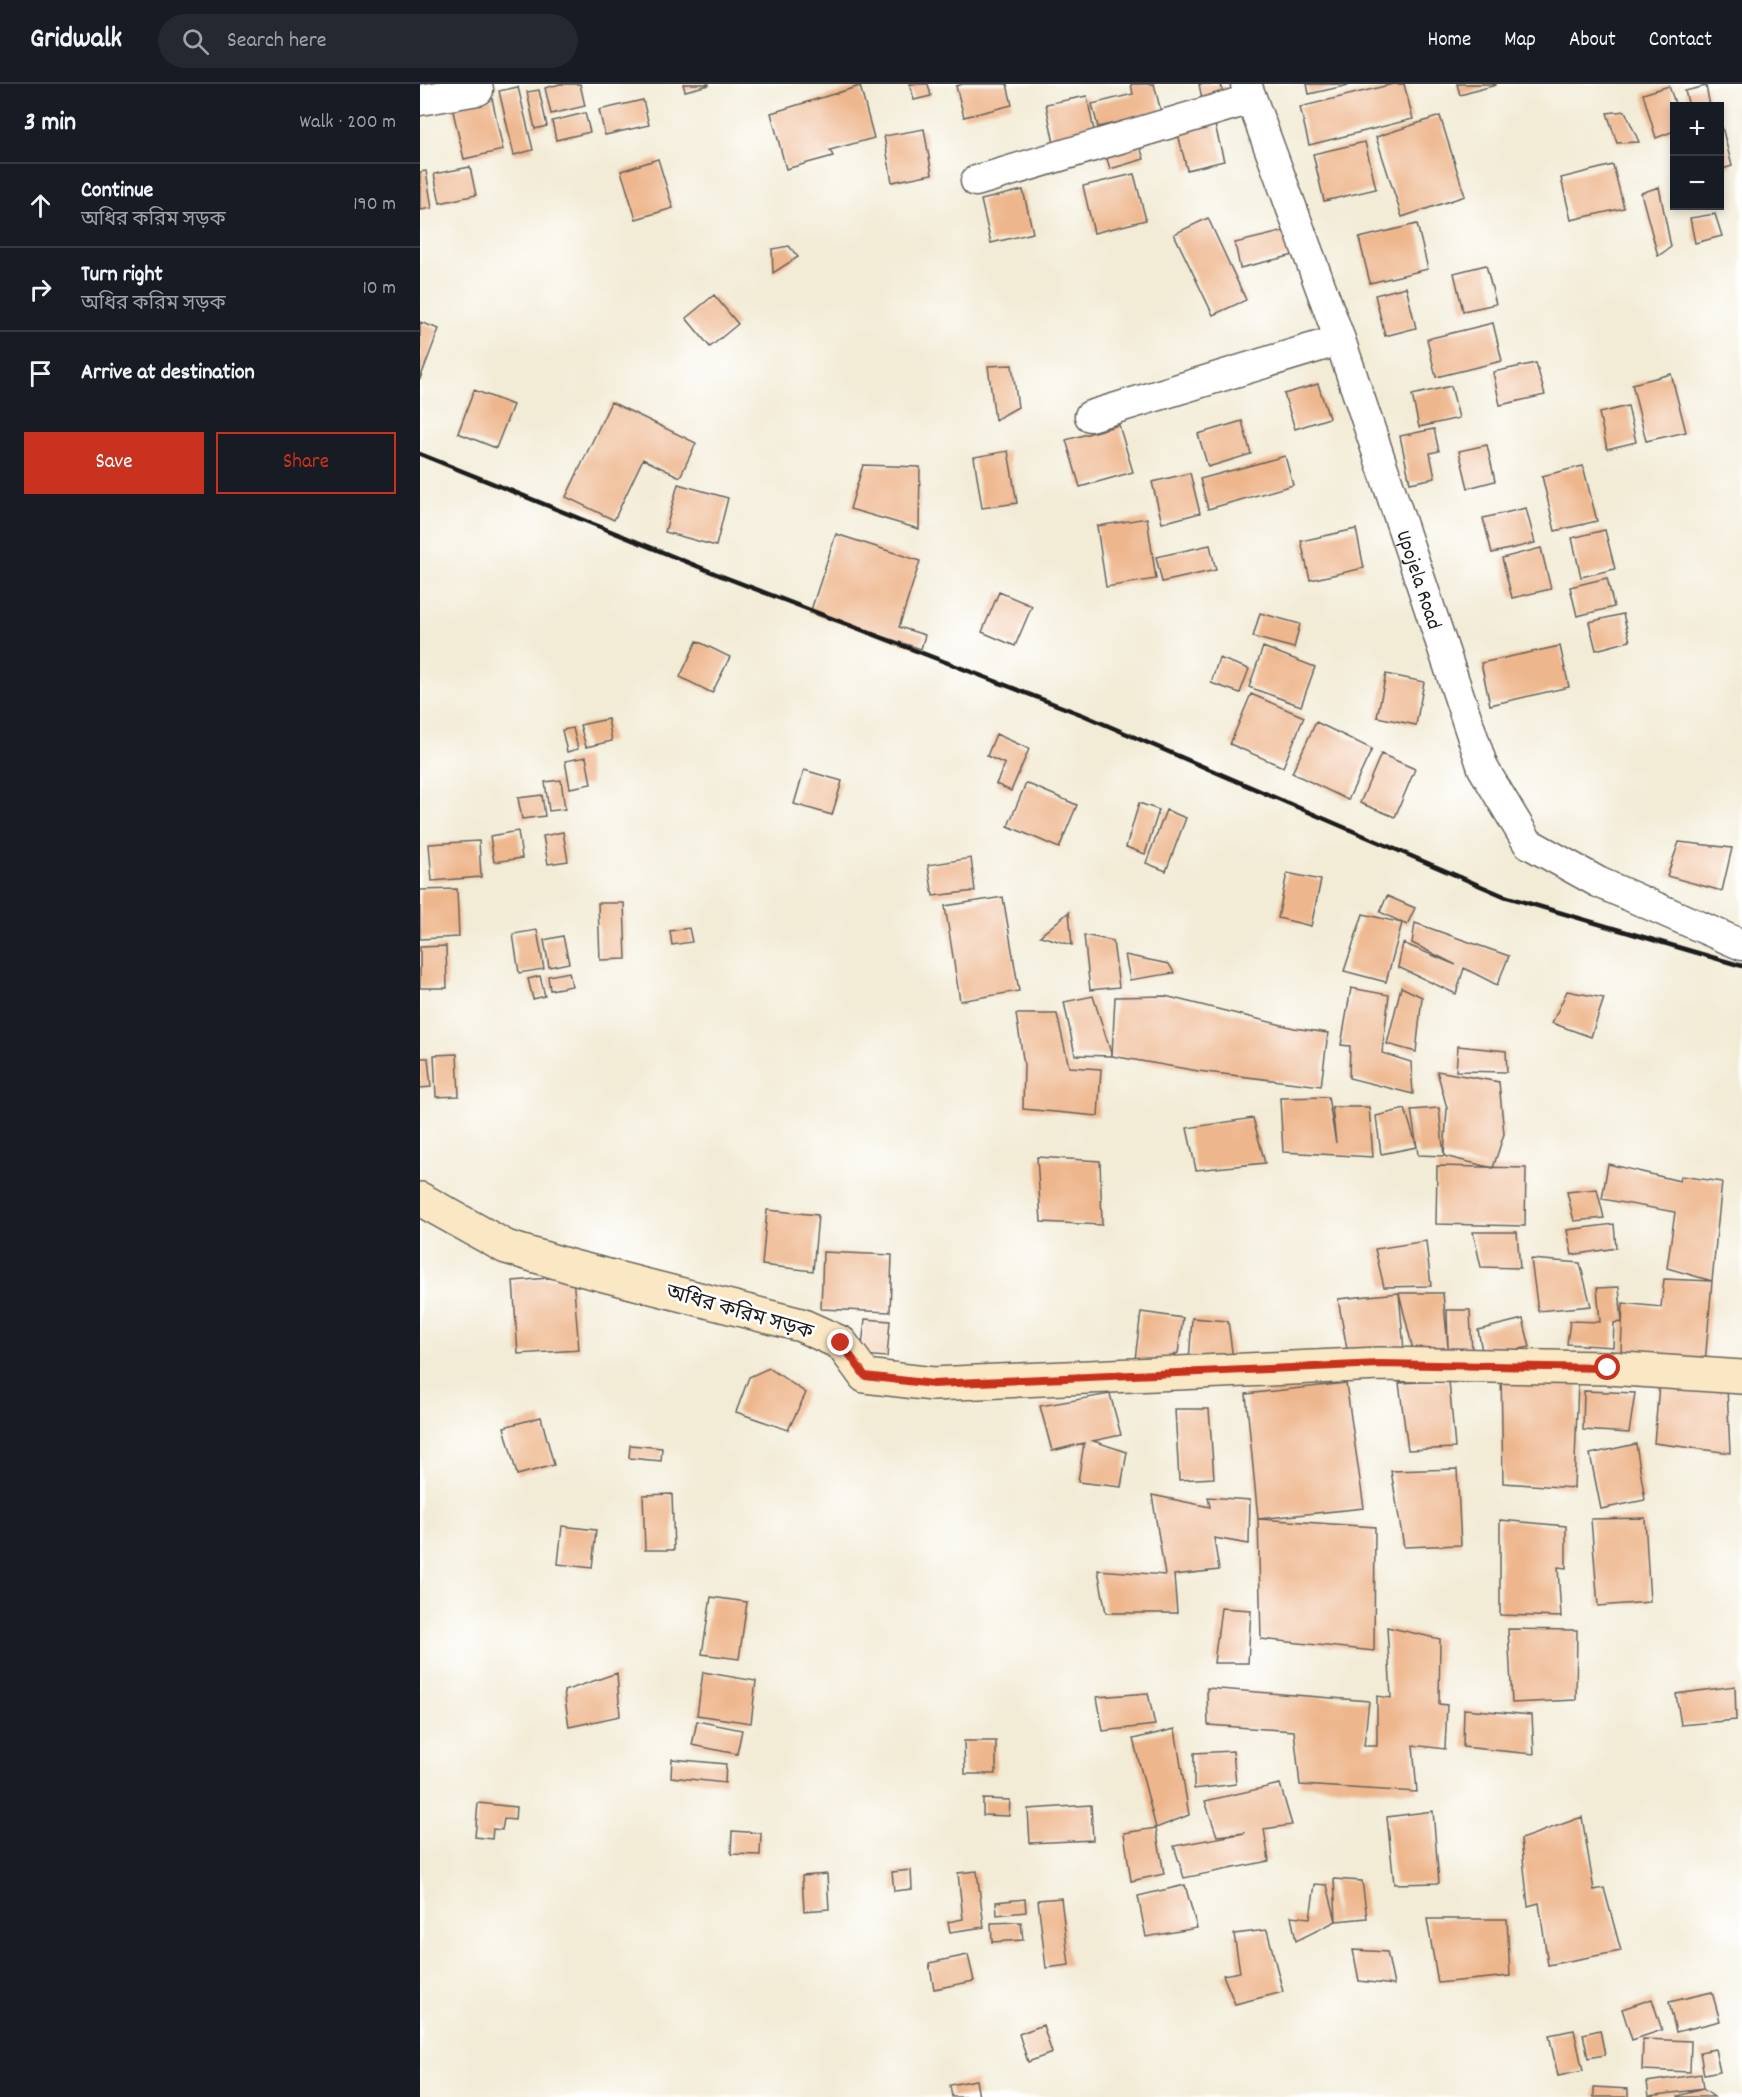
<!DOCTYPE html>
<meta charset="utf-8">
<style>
:root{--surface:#171b24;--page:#242831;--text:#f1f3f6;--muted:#9ea1a6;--line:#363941;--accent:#c8321e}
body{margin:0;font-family:Dekko,"Noto Sans Bengali",sans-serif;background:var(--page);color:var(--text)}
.controls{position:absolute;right:18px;top:18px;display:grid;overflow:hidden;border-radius:0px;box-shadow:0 3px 9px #0003}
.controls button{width:54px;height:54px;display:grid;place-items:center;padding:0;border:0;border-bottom:2px solid var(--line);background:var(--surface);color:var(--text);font:30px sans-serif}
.stop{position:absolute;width:18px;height:18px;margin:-14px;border:4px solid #c8321e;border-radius:50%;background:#fff}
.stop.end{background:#c8321e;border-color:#fff;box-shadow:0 2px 6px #0008}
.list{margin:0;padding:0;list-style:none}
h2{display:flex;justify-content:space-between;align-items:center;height:78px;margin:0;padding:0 24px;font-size:26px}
h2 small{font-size:20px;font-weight:400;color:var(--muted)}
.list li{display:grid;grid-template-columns:39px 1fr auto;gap:18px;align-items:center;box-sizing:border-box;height:84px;padding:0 24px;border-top:2px solid var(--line)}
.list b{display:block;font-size:22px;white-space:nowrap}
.list p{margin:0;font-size:20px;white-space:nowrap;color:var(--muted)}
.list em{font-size:20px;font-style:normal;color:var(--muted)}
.actions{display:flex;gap:12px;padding:18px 24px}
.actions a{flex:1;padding:14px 0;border:2px solid var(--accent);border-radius:0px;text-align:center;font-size:21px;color:var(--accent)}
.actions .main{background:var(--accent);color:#fff}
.icon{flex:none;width:33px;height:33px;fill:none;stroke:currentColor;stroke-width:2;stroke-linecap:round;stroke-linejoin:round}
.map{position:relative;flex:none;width:1322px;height:2013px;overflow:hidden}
header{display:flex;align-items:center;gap:36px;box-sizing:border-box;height:84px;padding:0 30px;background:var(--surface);border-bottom:2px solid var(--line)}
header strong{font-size:28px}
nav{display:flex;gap:33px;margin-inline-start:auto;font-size:21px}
.search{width:420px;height:54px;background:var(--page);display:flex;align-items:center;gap:15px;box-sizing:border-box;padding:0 21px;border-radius:33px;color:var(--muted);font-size:22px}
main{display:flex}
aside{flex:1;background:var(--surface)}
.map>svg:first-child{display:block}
.building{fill:#eeb68c}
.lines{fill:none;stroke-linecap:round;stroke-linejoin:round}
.street-casing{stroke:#67645d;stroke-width:33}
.secondary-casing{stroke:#67645d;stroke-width:36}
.street{stroke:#fff;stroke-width:30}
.secondary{stroke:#fae7c3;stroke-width:33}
.rail{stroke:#1c1c1c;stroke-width:4.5}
.route{stroke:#c8321e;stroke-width:8}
.labels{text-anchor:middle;stroke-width:5;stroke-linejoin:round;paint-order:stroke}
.street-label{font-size:21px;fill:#1c1c1c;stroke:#fff}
</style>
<header>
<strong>Gridwalk</strong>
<div class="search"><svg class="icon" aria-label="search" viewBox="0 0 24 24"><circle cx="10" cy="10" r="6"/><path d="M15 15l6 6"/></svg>Search here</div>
<nav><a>Home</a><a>Map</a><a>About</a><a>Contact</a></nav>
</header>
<main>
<aside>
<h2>3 min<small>Walk · 200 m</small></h2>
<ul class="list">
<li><svg class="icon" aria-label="ahead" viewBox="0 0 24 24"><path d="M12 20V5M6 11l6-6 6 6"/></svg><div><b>Continue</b><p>অধির করিম সড়ক</p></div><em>190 m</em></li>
<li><svg class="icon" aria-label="right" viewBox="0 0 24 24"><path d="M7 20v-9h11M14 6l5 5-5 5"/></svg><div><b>Turn right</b><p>অধির করিম সড়ক</p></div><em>10 m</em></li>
<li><svg class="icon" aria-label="arrive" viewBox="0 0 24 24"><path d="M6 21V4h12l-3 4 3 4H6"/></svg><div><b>Arrive at destination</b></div></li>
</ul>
<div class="actions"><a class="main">Save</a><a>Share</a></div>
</aside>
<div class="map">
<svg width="1322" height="2013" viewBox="0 0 1322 2013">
<rect width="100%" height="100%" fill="#fff"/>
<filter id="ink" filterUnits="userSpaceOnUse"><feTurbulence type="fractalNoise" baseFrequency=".0167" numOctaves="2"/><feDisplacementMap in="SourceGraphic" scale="12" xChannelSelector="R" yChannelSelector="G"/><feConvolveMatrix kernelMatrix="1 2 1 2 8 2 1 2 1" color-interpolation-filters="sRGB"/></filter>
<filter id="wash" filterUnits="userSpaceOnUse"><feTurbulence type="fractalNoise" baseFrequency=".008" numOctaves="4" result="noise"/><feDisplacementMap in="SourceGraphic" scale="24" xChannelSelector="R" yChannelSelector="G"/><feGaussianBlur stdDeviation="1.35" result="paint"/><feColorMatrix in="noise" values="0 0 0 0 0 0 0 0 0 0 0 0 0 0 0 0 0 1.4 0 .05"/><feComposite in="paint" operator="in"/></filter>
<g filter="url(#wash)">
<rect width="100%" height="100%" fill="#f2ebd5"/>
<g id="blocks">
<path class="building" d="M140,0h20l5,22 -34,8 -6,-26z
M263,0h26v1l-24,6z
M490,0h18l3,12 -17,4z
M543,0h44l5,21 -48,12 -8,-31z
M711,0h23l7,28 -63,15 -6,-23 41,-10z
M779,0h22l2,10 -21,5z
M887,0h42v1l-40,9z
M973,0h11l9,35 -104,26 -9,-38z
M1037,0h39v1l-36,10z
M440,2l14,52 -44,12 3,6 -47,13 -15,-56z
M1249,2l7,20 -2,25 -18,7 -13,-44z
M1286,2l4,20h-21l-4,-15z
M98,3l15,63 -19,5 -15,-64z
M119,6l8,36 -12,3 -8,-37z
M667,12l9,45 -41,8 -9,-45z
M72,14l11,52 -39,9 -12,-52z
M223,16l6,25 -44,10 -6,-25z
M1205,27l14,31 -22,1 -10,-30z
M165,29l5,19 -34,8 -4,-19z
M1020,32l25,80 -63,21 -26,-80z
M794,37l10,40 -37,9 -10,-40z
M1302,43l10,39 -12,4v-42z
M504,45l8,45 -40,8 -8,-46z
M718,57l6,18 -34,10 -5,-17z
M945,58l11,47 -52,12 -11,-47z
M238,75l15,49 -37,11 -15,-48z
M1193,81l11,43 -53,12 -10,-42z
M50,83l6,28 -36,8 -6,-29z
M6,87l6,37 -12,2v-38z
M714,90l12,46 -52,13 -11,-47z
M1239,103l12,60 -13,9 -17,-63z
M603,106l10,43 -42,10 -10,-43z
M1295,130l7,22 -27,7 -5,-25z
M788,134l38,82 -33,15 -39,-81z
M997,140l11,45 -58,14 -11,-45z
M865,147l13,23 -58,14 -5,-25z
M369,162l9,11 -25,16 -1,-24z
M1066,181l10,39 -33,7 -9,-38z
M986,203l10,41 -31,8 -10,-41z
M294,211l24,29 -28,23 -24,-29z
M0,238l19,7 -19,50z
M1073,239l9,38 -66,16 -9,-38z
M1116,279l9,32 -45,10 -7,-33z
M592,281l6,42 -23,13 -7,-54z
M1251,290l15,58 -40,9 -14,-57z
M898,300l11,34 -34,11 -11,-35z
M1031,302l8,32 -40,9 -7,-32z
M54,306l39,15 -17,43 -38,-15z
M191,318l85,41 -16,34 -37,-18 -29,61 -48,-23z
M1208,322l8,36 -29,7 -8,-36z
M822,337l9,33 -43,13 -10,-33z
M699,341l14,47 -53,15 -14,-47z
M1014,345l5,22 -9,2 5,25 -25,5 -10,-47z
M1067,361l8,36 -27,7 -9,-37z
M588,367l9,52 -35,5 -8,-51z
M865,372l8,29 -85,24 -8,-30z
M443,381l57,2 -1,62 -69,-20z
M1163,382l14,55 -42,10 -13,-55z
M770,389l10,40 -38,10 -10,-41z
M258,400l50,14 -12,48 -51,-14z
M1106,424l9,35 -43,10 -9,-35z
M727,434l9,61 -50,8 -9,-61z
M936,445l8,39 -54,12 -9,-39z
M1185,446l10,39 -34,8 -9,-39z
M416,450l84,27 -21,66 26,8 -4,14 -111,-36z
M790,461l6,25 -54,12 -6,-25z
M1121,464l10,41 -39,9 -10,-40z
M1187,494l7,29 -37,9 -7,-29z
M579,508l33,14 -17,40 -33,-14z
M840,529l40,11 -6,24 -41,-11z
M1203,530l7,27 -34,9 -7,-28z
M277,557l33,16 -18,36 -32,-16z
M1140,562l9,41 -79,18 -9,-42z
M843,563l52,20 -14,39 -52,-19z
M799,574l30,11 -9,24 -29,-10z
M966,590l38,8 -8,43 -39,-8z
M831,610l53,23 -21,50 -53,-23z
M188,635l4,22 -26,6 -6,-22z
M896,638l56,27 -24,51 -56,-27z
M153,644l5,21 -11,3 -5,-22z
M576,650l33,15 -18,42 -15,-7 9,-20 -18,-8z
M961,670l34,15 -20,48 -35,-14z
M166,673l5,27 -21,4 -5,-27z
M384,686l38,11 -10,34 -38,-11z
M141,696l4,29 -16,2 -4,-29z
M606,699l51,22 -18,43 -51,-22z
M122,711l3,21 -23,3 -4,-21z
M719,719l20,7 -14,44 -19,-7z
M746,726l20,8 -20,53 -20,-8z
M98,747l4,27 -28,4 -4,-26z
M143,748l5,29 -20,3 -5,-28z
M59,757l2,36 -49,4 -3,-37z
M1259,758l53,6 -10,43 -55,-15z
M551,774l4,33 -42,5 -5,-31z
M867,789l34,7 -10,46 -33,-8z
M37,805l2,48 -39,2v-49z
M967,812l28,12 -8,17 -27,-13z
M583,813l16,94 -59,10 -15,-95z
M178,819h26l2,56 -26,1z
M649,828l3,33 -32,-9z
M943,830l39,9 -16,59 -42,-11z
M995,839l94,33 -12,29 -33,-17 -8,26 -58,-27 5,-24 53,22 -44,-22z
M269,844l3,14 -20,3 -2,-14z
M117,846l7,39 -25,4 -6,-39z
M664,851l29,6 6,46 -29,3z
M143,852l6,27 -20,4 -5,-27z
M26,862l1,42h-27v-41z
M705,871l44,9 5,9 -44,7z
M149,888l3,14 -22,4 -2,-14z
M120,892l5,20 -12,3 -5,-20z
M981,903l21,10 -6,55 -29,-8z
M931,904l38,7 -7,58 29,9 2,32 -64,-16 1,-32 -9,-1z
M1147,907l37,7 -13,39 -39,-14z
M673,912l19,60 3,-59 50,-1 129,32 34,5 -7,53 -123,-15 -86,-15 -37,-1 -11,-53z
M596,930h41l12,53 32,2 -3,47 -75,-7 1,-44z
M1038,962l48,5 1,21 -51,-1z
M37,970l2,42 -23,1 -2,-42z
M0,974h8l3,29 -11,1z
M1017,987l62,11 5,52 -11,34 -49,-12 -26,-1 -1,-8 -36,7 -5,-38 29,-7 12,38 -6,-37 28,-2 5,48 3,-48z
M908,1013l8,46 -4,-36h37l4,50 -90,-5 -3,-54z
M833,1034l12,45 -69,7 -9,-42z
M617,1073l63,4 2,64 -61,-3z
M1188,1080l72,17 1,-5 41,6 -10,99 -45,-13 8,-56 -73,-13z
M1017,1082l89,2 -1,58 -89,-2z
M1177,1105l7,29 -30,3 -7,-29z
M347,1126l51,5 -5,56 -51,-6z
M1194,1140l2,24 -44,7 -5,-25z
M1053,1148h44l3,36 -39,-1z
M1006,1157l5,45 -47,1 -9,-38z
M403,1168l69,3 -2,57 -69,-3z
M1111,1175l49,4 11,43 -53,5z
M153,1192l6,74 -61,4 -5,-73z
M1244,1195l48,2 -7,83 -84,-11 2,-50 38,4z
M1199,1203l3,35 -8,1 -1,24 -46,-3 3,-23 30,1 -3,-34z
M979,1209l5,57 -54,16 -12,-67 61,-6h44l5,54 -1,-37h23l2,44 -57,4z
M721,1228l42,6 -5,35 -45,22z
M772,1234l36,3 5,38 -44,3z
M445,1235l25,2 -3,36 -26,-2z
M1103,1235l7,28 -47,9 -5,-26z
M349,1284l37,25 -18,37 -52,-18 13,-35z
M1081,1289l77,9 -4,106 -71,-5z
M1029,1297l6,67 -47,2 -9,-67z
M926,1299l18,125 -106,11 117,8 -1,124 -113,-12 -3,-120 -12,-125z
M1239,1301l68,2 3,66 -76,-10z
M1164,1307l51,2 -6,40 -46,-3z
M690,1310l11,41 -28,6 34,11 -6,35 -43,-5 6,-39 -32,8 -12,-45z
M755,1325h34l5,69 -35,2z
M121,1333l13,48 -37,10 -13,-48z
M1216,1360l9,56 -44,9 -11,-55z
M210,1361l32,3 -1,13 -32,-3z
M1037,1385l4,76 -57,2 -13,-76z
M252,1410l2,56h-29l-2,-55z
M732,1411l58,12 -2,-10 42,3 -1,44 -35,-6 5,32 -45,5 3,38h-71l-8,-43 67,5z
M1225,1434l5,84 -52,4 -7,-87z
M1080,1436l66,6v42l-8,-1 3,50 -61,-2z
M142,1442l34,4 -4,38 -34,-4z
M291,1513l36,5 -8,57 -37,-5z
M801,1524l30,2 -3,53h-34z
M967,1543l53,12 -1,65 8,1 -2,44 -32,-4 4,47 -117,-7 -6,-54 -86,-6 -1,-37 162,13 -5,45h13v-50l14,2z
M1088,1545l69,1 -1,70 -64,3z
M283,1588l53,9 -5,42 -54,-8z
M197,1589l3,43 -51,11 -5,-36z
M1315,1602l1,34 -55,5 -5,-31z
M728,1609l7,32 -52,6 -6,-34z
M1044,1625l68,6 2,39 -71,-7z
M277,1637l45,9 -5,24 -45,-9z
M755,1645l14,86 -33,13 -23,-89z
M544,1657h32v33h-31z
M813,1667l3,33 -42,5v-36z
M252,1675l54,5 -1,19 -54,-6z
M860,1700l12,41 -28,4 5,32 -85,17 -10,-32 71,-13 -28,3 -12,-35z
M563,1715l27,1 -1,16 -26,-1z
M58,1719l38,4 -1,13 -11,-1 -2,11 -9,-1 -1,10 -17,-2z
M671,1721l2,35 -63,3 -2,-34z
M1013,1727l6,72 -45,1 -7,-67z
M1162,1733l12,73 10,-2 17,63 -73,14 -9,-62 -11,3 -7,-67z
M736,1744l8,46 -33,7 -7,-48z
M312,1747l29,2 -1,22 -29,-1z
M491,1786l1,19 -18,2 -2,-19z
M557,1787l7,56 -34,5 -2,-10 15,-3 -5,-46z
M407,1790l2,35 -25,2 -2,-35z
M914,1795l28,2 5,37 -31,3 -40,20 -5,-25 19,2 5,-34 12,1 9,36z
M765,1801l12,43 -51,9 -8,-41z
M641,1814l8,67 -23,3 -8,-68z
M605,1815l1,13 -29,3 -1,-13z
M1007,1835h80l3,57 -72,7z
M601,1838l2,18 -31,2 -1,-19z
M847,1846l16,62 -48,12 -12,-29 17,-3 -6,-38z
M933,1866l34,2 7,33 -35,-4z
M548,1871l6,26 -40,8 -5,-26z
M1292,1908l8,29 -44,11 -7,-30z
M1232,1915l10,31 -30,10 -10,-31z
M623,1941l9,28 -24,9 -9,-28z
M1154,1946l9,41 -25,5 -9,-41z
M1180,1946l5,25 -17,3 -5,-24z
M1223,1955l48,2 -1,31 -48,-2z
M1295,1965l5,23 -16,3 -4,-23z
M1281,1990l2,15 -54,7 -2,-14z
M556,1996l3,17h-27l-2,-12z
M1174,2003l34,2v8h-34z
M1283,2005l11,8h-36v-1z"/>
</g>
</g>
<g filter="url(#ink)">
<use href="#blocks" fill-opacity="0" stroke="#67645d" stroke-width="1.5"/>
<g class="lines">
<g class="street-casing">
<g id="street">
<path id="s1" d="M826,0l94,256 143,428 45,75 70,39 144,63"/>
<path d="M0,16l58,-10 -1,-6"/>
<path d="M556,97l275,-82"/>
<path d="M670,332l250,-76"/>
</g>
</g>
<g class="secondary-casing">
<path id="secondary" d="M0,1115l86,48 67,20 228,58 40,18 24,33 68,8 447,-20 228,4 134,9"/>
</g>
<use href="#street" class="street"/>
<use href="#secondary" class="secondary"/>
<path class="rail" d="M0,370l299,121 364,140 421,181 238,70"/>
</g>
</g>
<g class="lines" filter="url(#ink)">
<path class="route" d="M421,1259l24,33 68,8 447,-20 228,4"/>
</g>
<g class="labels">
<g class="street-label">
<text dy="7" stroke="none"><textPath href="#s1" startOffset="525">Upojela Road</textPath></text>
<text transform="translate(320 1227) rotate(16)" y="7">অধির করিম সড়ক</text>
</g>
</g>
</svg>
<div class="controls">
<button>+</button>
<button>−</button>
</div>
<div class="stop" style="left:1188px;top:1284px"></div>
<div class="stop end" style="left:421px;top:1259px"></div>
</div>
</main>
